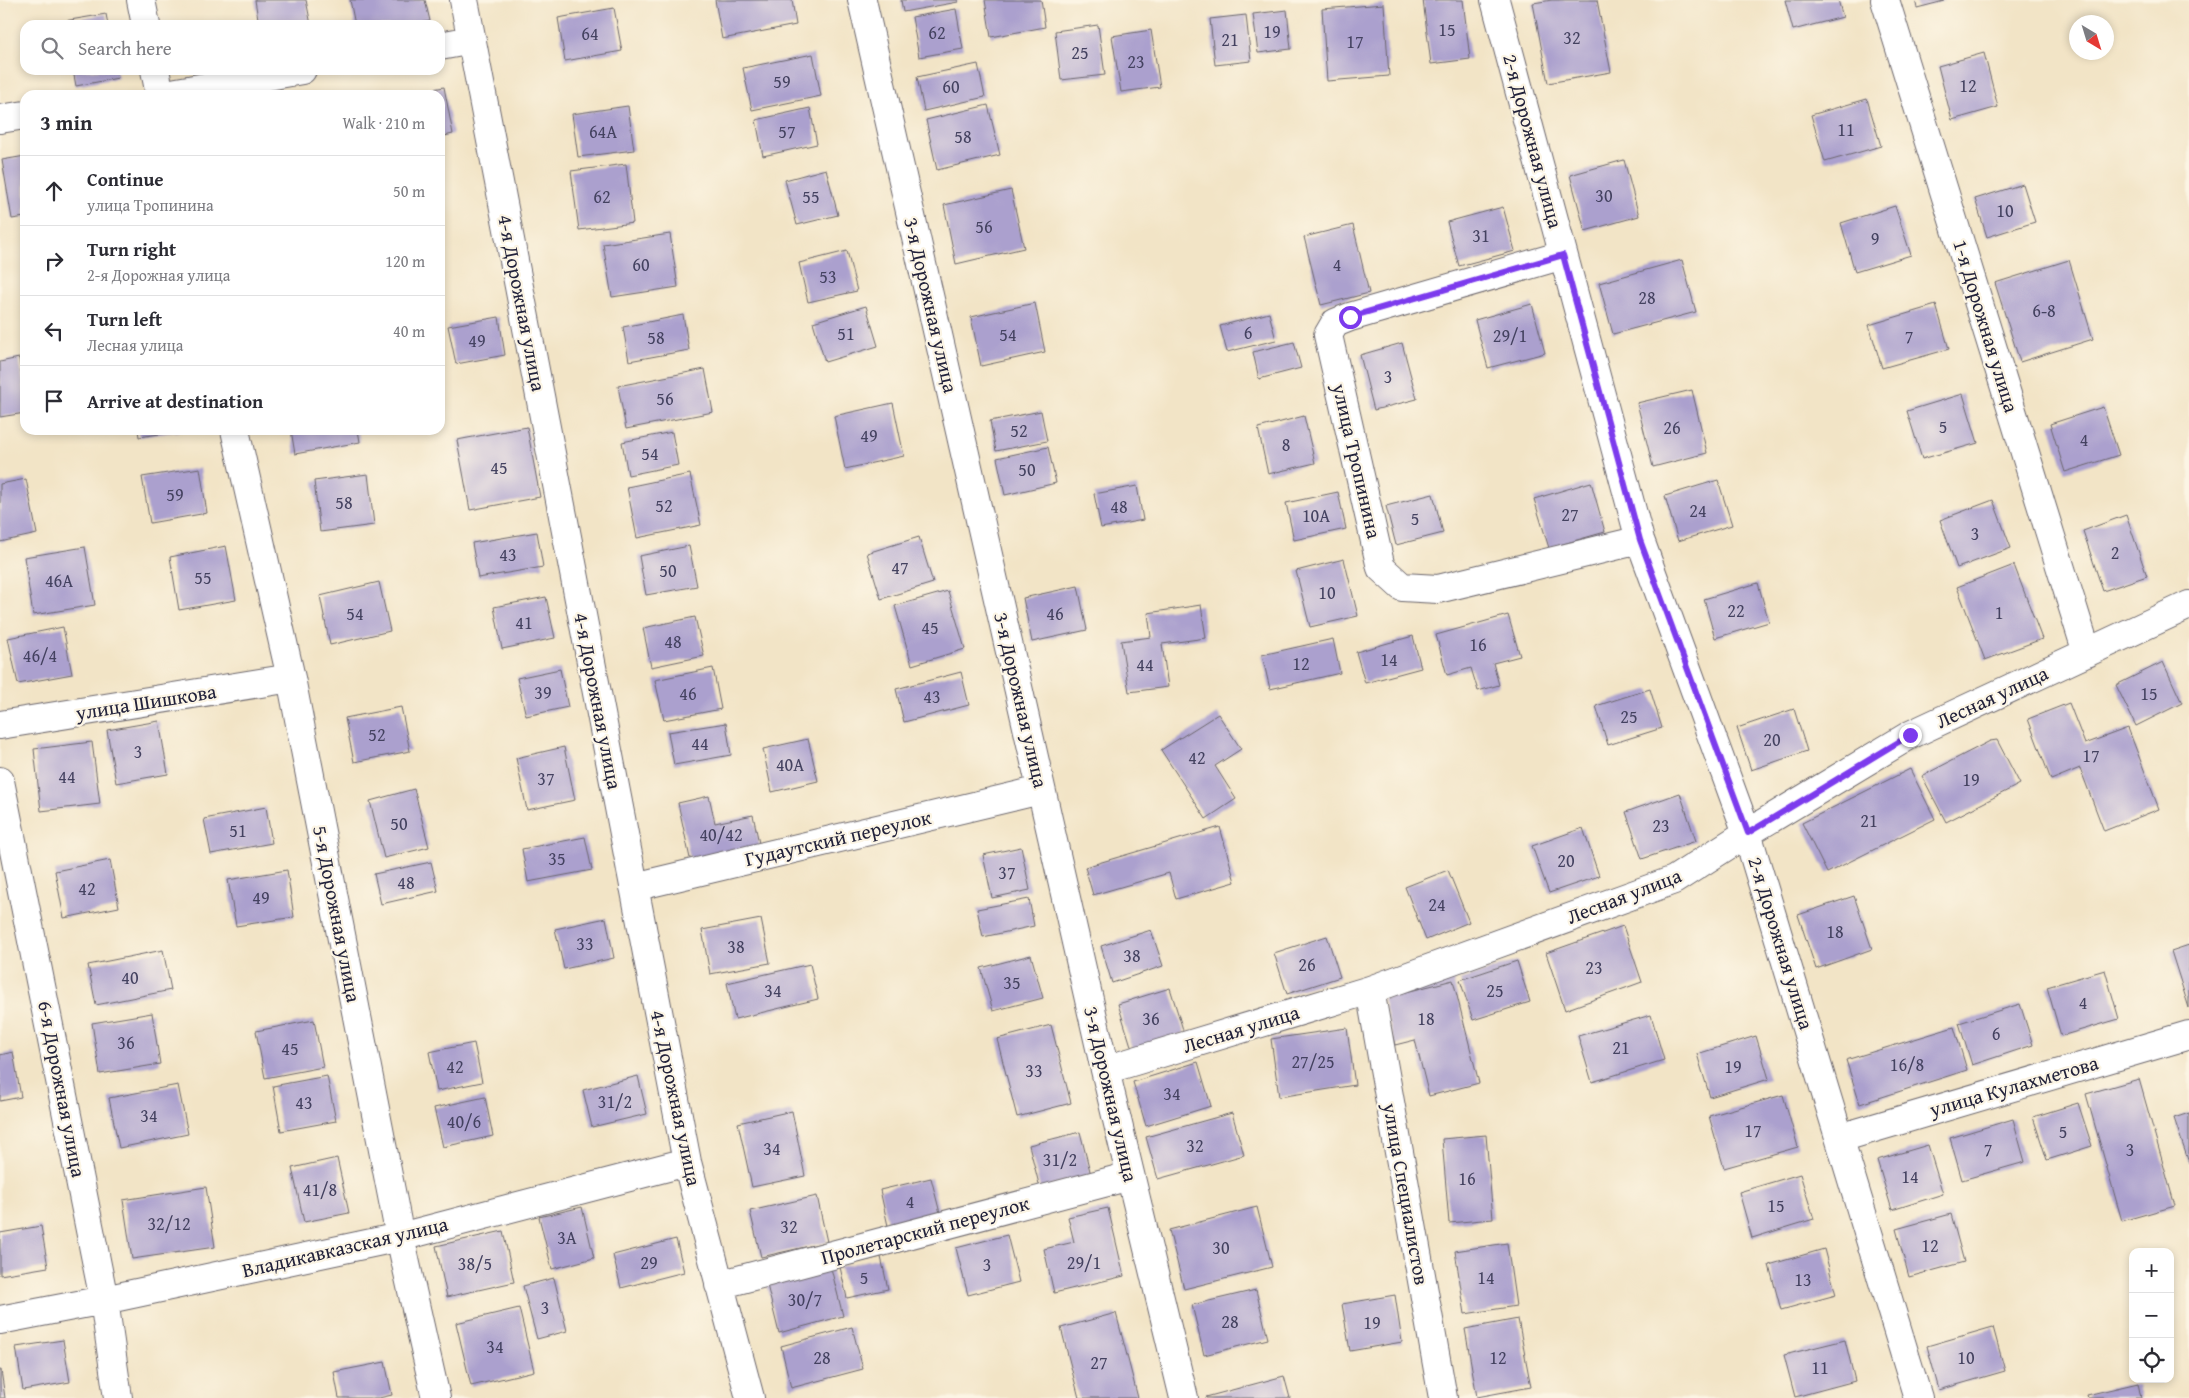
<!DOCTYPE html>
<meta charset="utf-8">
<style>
:root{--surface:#fff;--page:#f2f2f3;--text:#2b2b33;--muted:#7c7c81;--line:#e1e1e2}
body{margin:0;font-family:"Gentium Book Plus",serif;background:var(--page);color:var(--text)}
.controls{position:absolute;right:15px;bottom:15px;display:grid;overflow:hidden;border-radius:10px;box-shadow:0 2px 8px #0003}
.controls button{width:45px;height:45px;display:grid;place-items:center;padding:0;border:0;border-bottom:1px solid var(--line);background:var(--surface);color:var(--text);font:25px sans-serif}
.compass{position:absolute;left:2069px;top:15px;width:45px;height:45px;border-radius:50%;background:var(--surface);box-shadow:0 2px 8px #0003;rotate:142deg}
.stop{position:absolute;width:15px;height:15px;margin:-11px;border:4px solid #7c3aed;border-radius:50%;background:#fff}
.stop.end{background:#7c3aed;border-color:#fff;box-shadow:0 1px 5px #0008}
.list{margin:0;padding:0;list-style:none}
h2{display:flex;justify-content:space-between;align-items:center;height:65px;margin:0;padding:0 20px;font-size:21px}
h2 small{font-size:16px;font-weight:400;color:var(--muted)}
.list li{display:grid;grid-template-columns:32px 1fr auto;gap:15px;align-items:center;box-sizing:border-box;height:70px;padding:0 20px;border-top:1px solid var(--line)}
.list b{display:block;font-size:19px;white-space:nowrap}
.list p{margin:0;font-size:16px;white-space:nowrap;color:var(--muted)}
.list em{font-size:16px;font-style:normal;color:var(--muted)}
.icon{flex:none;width:28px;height:28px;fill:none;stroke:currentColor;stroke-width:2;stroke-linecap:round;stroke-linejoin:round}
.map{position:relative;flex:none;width:2189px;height:1398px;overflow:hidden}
.search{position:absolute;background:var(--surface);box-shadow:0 2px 8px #0003;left:20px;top:20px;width:425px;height:55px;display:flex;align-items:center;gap:12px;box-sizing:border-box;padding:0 18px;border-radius:15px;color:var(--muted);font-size:19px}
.panel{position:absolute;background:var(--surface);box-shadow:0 2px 8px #0003;left:20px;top:90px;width:425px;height:345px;border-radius:15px}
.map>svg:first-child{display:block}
.building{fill:#aba0ce}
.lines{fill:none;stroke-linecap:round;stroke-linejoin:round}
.minor-casing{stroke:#6b666c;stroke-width:30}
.minor{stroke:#fff;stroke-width:28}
.route{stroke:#7c3aed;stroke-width:6}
.labels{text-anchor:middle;stroke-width:4.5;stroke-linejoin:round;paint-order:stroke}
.number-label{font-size:18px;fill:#444260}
.street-label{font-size:20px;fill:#22223b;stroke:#fcf5e5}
</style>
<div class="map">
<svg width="2189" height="1398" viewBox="0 0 2189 1398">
<rect width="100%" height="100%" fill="#fcf5e5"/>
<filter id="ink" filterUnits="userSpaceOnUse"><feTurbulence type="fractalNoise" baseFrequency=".02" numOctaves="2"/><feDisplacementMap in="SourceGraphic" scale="10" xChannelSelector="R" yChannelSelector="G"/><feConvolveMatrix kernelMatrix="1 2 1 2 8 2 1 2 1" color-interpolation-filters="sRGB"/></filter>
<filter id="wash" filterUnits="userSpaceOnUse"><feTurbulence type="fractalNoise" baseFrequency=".0096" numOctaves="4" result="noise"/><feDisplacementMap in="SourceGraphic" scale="20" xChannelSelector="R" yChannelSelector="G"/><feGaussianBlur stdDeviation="1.12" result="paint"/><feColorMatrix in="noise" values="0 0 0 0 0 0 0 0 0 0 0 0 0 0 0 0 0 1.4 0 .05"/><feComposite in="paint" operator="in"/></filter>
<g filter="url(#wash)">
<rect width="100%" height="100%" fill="#f2e4c6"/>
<g id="blocks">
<path class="building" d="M255,0h51l5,25h-52z
M350,0h75l5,21 -18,4h-57z
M715,0h77l4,25 -74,14z
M901,0h57v2l-55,10z
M985,0h56l4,27 -54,10z
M1423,0h40l7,59 -39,5z
M1552,0h45l14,72 -63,11 -15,-80z
M1785,0h53l5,17 -50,13z
M1915,0h29v1l-27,7z
M1384,4l5,72 -62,5 -5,-72z
M614,8l8,43 -57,10 -7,-43z
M956,9l7,40 -44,8 -7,-40z
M1287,10l4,39 -33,4 -5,-39z
M106,14l2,11h-43l-1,-4z
M1246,15l5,46 -36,4 -5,-46z
M1098,25l7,50 -44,5 -6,-49z
M1151,30l9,57 -39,5 -9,-56z
M1984,53l14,54 -46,13 -14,-54z
M813,54l8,42 -69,14 -9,-42z
M978,64l7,33 -61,14 -7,-34z
M73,70h43l2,8 -42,8z
M444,87l9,47 -13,3v-42l-34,-1z
M1867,99l14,47 -56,16 -14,-47z
M988,105l12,50 -63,15 -11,-50z
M628,106l6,44 -56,7 -6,-43z
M810,108l7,36 -54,12 -7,-36z
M25,156v61l-13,2 -10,-59z
M1624,160l15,56 -54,15 -15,-56z
M626,164l7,59 -54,7 -8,-59z
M826,169l12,46 -41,10 -12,-45z
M2023,184l12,38 -48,15 -12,-38z
M1011,190l13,58 -68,16 -12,-59z
M1895,206l16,49 -56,17 -14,-49z
M1503,207l12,44 -56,15 -12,-44z
M1353,225l16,68 -48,12 -17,-68z
M670,234l8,53 -66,10 -9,-53z
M847,251l10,40 -49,11 -9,-39z
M1682,260l14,52 -83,22 -14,-51z
M2069,260l24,79 -73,23 -25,-79z
M1035,303l10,49 -64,14 -10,-49z
M1532,304l13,49 -57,15 -13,-48z
M1936,305l13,44 -67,19 -13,-43z
M866,306l12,40 -53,16 -12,-40z
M1269,313l7,27 -49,12 -7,-26z
M683,315l6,35 -60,11 -6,-34z
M499,317l6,38 -49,9 -8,-38z
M1294,342l7,26 -42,11 -6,-27z
M1402,343l15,56 -43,11 -14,-55z
M19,358l6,36v19l-25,4v-55z
M705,369l8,43 -87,17 -8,-43z
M1692,390l15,63 -54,14 -16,-64z
M1963,394l15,49 -56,16 -15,-48z
M893,403l11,53 -59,13 -11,-53z
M2103,407l16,48 -54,17 -15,-48z
M1041,411l6,30 -51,10 -6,-30z
M1304,416l11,47 -47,11 -10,-46z
M527,427l13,70 -70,13 -13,-70z
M138,430h42v1l-41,6z
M291,430h67l2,12 -65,12z
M672,432l6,33 -50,10 -6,-33z
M1048,447l8,36 -51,12 -8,-37z
M200,468l7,45 -57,10 -8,-46z
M368,474l6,51 -54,7 -6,-51z
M690,474l11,51 -64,13 -10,-51z
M26,479l11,55 -37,8v-58z
M1718,480l14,45 -54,16 -13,-45z
M1591,482l14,50 -56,16 -15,-49z
M1137,486l6,34 -42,8 -7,-34z
M1338,492l8,37 -52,11 -8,-37z
M1433,494l10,39 -47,12 -10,-39z
M1993,500l18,48 -54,20 -17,-48z
M2126,515l21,61 -44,15 -20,-60z
M537,532l6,35 -65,11 -6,-35z
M919,537l14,46 -52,16 -14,-46z
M226,546l10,54 -57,10 -9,-53z
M689,546l8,40 -51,9 -7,-39z
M85,547l10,58 -62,10 -9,-58z
M1344,559l14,57 -48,11 -14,-56z
M2014,565l28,74 -57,21 -28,-73z
M379,582l11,49 -60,14 -10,-49z
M1758,583l11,39 -54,16 -11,-39z
M1078,586l9,44 -55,12 -9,-44z
M948,591l17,58 -53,16 -17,-59z
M546,597l9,41 -53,11 -8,-42z
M1201,605l5,33 -44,6 6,43 -39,5 -8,-51 30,-4 -3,-24z
M1508,615l12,41 -27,7 6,22 -21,6 -7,-23 -24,7 -11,-40z
M695,617l9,39 -53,11 -8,-39z
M63,627l9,47 -54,10 -10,-46z
M1413,636l8,32 -56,15 -9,-31z
M1333,639l7,34 -70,16 -8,-34z
M2163,662l19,41 -46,23 -20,-41z
M713,668l8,41 -57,11 -9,-40z
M560,669l8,38 -42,9 -9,-38z
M961,672l8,33 -65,17 -8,-33z
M1650,689l12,39 -54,17 -12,-39z
M2069,703l16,41 43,-16 31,81 -55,22 -24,-63 -29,12 -23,-61z
M401,707l9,44 -56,11 -9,-44z
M1794,709l13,42 -56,19 -14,-42z
M1218,714l23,35 -26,17 21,33 -30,20 -45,-69z
M159,721l9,53 -52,9 -9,-53z
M726,723l5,32 -57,10 -6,-33z
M808,739l10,42 -46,11 -9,-43z
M1997,740l23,44 -74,38 -24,-46 68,-35z
M92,742l8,62 -59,7 -7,-62z
M564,747l11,53 -48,10 -11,-52z
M1910,769l25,50 -108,54 -25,-50z
M414,789l15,58 -45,11 -14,-57z
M1680,793l16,48 -54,18 -16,-47z
M709,796l6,27 38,-8 7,33 -69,15 -13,-60z
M266,807l6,36 -61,11 -7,-35z
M1220,827l15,55 -59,17 -7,-26 -76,22 -8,-28z
M1583,828l16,48 -50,17 -17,-47z
M585,837l7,33 -64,12 -6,-33z
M1021,847l9,43 -38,8 -9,-43z
M110,860l9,47 -55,11 -9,-47z
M431,862l7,29 -57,13 -7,-30z
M287,870l7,47 -58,9 -8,-46z
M1448,870l21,52 -43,18 -21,-53z
M1854,896l18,53 -56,20 -18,-54z
M1029,899l5,27 -51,11 -6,-28z
M606,918l8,40 -50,11 -9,-40z
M761,919l9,44 -60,11 -8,-44z
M1623,926l19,56 -77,28 -19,-57z
M1151,930l12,36 -51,17 -11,-37z
M1327,936l13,41 -53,17 -13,-41z
M2189,945v63l-18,-57z
M163,950l8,40 -75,15 -8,-40z
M1031,955l12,43 -50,13 -12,-43z
M1517,961l13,41 -57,18 -13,-40z
M810,964l8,35 -83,20 -8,-36z
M2105,970l14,49 -58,17 -14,-49z
M1453,980l26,103 -50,13 -14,-56 -20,5 -12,-47z
M1170,988l14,45 -52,16 -14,-45z
M2020,1004l13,41 -61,20 -13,-42z
M152,1013l8,51 -60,10 -8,-51z
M1651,1015l13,45 -72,22 -14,-46z
M314,1020l9,47 -58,11 -9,-47z
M1051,1025l20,78 -54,14 -20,-78z
M1954,1027l13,43 -107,34 -14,-44z
M1347,1028l8,57 -76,12 -8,-58z
M1756,1036l13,43 -59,18 -13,-43z
M474,1043l8,39 -45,9 -8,-39z
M13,1052l8,45 -21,4v-46z
M1198,1062l13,44 -65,20 -13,-44z
M327,1076l9,45 -55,10 -8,-45z
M638,1076l9,38 -55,13 -9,-37z
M2139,1079l36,127 -53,15 -36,-127z
M178,1085l10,49 -69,14 -10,-50z
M1783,1095l15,52 -74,21 -15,-52z
M485,1097l8,39 -50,11 -9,-39z
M2078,1103l14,43 -45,14 -14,-43z
M792,1111l13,65 -53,11 -14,-64z
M1232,1113l12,42 -86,24 -12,-42z
M2189,1113v50l-15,-45z
M2013,1119l12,43 -63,18 -12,-42z
M1080,1132l11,43 -51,13 -11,-43z
M1486,1135l7,84 -44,4 -7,-84z
M1928,1145l15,49 -51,16 -15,-50z
M337,1158l12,55 -45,9 -12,-54z
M1800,1174l14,45 -62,19 -13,-46z
M931,1178l9,35 -52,13 -8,-36z
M206,1187l9,60 -83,12 -9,-59z
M817,1196l10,46 -66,15 -11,-46z
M582,1207l12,51 -42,11 -13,-52z
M1257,1207l15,60 -88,22 -15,-59z
M1108,1208l16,68 -70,17 -10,-44 30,-7 -6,-25z
M1951,1214l13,48 -55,15 -13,-48z
M41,1226l7,41 -48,8v-42z
M503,1231l11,51 -67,15 -11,-51z
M1007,1235l12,47 -51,13 -12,-47z
M676,1239l8,33 -63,16 -8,-33z
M1507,1243l9,63 -51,8 -10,-63z
M1824,1249l12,46 -55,15 -12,-45z
M881,1257l7,32 -41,9 -7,-31z
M831,1268l12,48 -64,17 -12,-48z
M554,1278l13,53 -30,8 -14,-53z
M1256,1290l12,49 -64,16 -12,-50z
M1395,1295l7,47 -52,9 -8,-47z
M519,1308l15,63 -63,15 -15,-63z
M1116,1313l22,85h-59l-18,-70z
M1518,1319l13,68 -54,10 -12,-68z
M852,1327l11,42 -72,19 -10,-42z
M1993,1327l12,44 -66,19 -12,-44z
M63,1340l7,42 -47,8 -7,-43z
M1845,1340l10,41 -60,16 -11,-42z
M385,1362l7,33 -13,3h-40l-5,-26z
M0,1370h1l4,28h-5z
M1284,1376l6,22h-84v-1z
M2138,1383l3,15h-53l-1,-3z"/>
</g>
</g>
<g filter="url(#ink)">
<use href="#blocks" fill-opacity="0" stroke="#6b666c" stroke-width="1"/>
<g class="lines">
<g class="minor-casing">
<path id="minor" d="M141,0l5,25
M464,0l223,1162 63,236
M862,0l243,1070 79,328
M1495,0l145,540 107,293 171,565
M1885,0l202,653
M440,46l32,-6
M155,70l5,25
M160,95l142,-25
M0,119l25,-4
M1563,255l-213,62 -15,6 -7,12 53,233 21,19 36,2 202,-49
M235,430l56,248 109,559 36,161
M0,725l291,-47
M0,781l104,519 14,98
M634,887l407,-97
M1370,990l73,408
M1105,1070l265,-80 304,-110 73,-47 163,-98 279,-130
M1840,1138l349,-103
M719,1285l411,-109
M0,1320l104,-20 296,-63 287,-75"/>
</g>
<use href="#minor" class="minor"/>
</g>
</g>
<g class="lines" filter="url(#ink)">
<path class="route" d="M1350,317l213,-62 77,285 108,293 162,-98"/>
</g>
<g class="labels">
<g class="number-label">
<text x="1447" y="36">15</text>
<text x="1272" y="38">19</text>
<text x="937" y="39">62</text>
<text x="590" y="40">64</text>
<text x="1572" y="44">32</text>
<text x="1230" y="46">21</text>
<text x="1355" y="48">17</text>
<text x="1080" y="59">25</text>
<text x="1136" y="68">23</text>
<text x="782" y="88">59</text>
<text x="1968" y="92">12</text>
<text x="951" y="93">60</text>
<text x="1846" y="136">11</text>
<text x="603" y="138">64А</text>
<text x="787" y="138">57</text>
<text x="963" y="143">58</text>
<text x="1604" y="202">30</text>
<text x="602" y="203">62</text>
<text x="811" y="203">55</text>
<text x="2005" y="217">10</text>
<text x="984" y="233">56</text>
<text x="1481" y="242">31</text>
<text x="1875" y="245">9</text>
<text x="641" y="271">60</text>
<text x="1337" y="271">4</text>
<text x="828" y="283">53</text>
<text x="1647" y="304">28</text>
<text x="2044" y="317">6-8</text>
<text x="1248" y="339">6</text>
<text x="846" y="340">51</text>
<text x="1008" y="341">54</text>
<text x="1510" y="342">29/1</text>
<text x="1909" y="343">7</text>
<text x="656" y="344">58</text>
<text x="477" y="347">49</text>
<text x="1388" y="383">3</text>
<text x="665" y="405">56</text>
<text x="1943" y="433">5</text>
<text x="1672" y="434">26</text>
<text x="1019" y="437">52</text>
<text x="869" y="442">49</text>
<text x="2084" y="446">4</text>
<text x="1286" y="451">8</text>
<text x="650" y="460">54</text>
<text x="499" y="474">45</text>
<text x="1027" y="476">50</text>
<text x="175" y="501">59</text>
<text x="344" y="509">58</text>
<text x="664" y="512">52</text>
<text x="1119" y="513">48</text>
<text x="1698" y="517">24</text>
<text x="1570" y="521">27</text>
<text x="1316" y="522">10А</text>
<text x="1415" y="525">5</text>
<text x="1975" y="540">3</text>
<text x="2115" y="559">2</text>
<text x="508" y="561">43</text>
<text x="900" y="574">47</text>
<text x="668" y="577">50</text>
<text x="203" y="584">55</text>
<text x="59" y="587">46А</text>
<text x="1327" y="599">10</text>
<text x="1736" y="617">22</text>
<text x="1999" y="619">1</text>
<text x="355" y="620">54</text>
<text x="1055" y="620">46</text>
<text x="524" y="629">41</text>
<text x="930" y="634">45</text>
<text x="673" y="648">48</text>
<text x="1478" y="651">16</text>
<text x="40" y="662">46/4</text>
<text x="1389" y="666">14</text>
<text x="1301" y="670">12</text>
<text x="1145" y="671">44</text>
<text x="543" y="699">39</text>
<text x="688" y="700">46</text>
<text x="2149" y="700">15</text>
<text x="932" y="703">43</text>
<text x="1629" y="723">25</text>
<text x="377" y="741">52</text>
<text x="1772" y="746">20</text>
<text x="700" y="750">44</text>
<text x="138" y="758">3</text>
<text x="2091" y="762">17</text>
<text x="1197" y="764">42</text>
<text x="790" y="771">40А</text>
<text x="67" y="783">44</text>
<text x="546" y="785">37</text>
<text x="1971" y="786">19</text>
<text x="1869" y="827">21</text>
<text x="399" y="830">50</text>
<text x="1661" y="832">23</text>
<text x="238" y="837">51</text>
<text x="721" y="841">40/42</text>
<text x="557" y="865">35</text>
<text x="1566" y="867">20</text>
<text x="1007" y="879">37</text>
<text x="406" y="889">48</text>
<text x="87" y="895">42</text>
<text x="261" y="904">49</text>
<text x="1437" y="911">24</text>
<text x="1835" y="938">18</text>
<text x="585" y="950">33</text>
<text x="736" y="953">38</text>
<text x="1132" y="962">38</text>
<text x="1307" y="971">26</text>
<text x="1594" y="974">23</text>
<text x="130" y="984">40</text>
<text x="1012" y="989">35</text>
<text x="773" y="997">34</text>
<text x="1495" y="997">25</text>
<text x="2083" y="1009">4</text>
<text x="1151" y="1025">36</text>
<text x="1426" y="1025">18</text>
<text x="1996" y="1040">6</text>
<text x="126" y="1049">36</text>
<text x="1621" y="1054">21</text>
<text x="290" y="1055">45</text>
<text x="1313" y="1068">27/25</text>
<text x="1907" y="1071">16/8</text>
<text x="455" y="1073">42</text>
<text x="1733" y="1073">19</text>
<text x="1034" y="1077">33</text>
<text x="1172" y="1100">34</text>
<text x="615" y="1108">31/2</text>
<text x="304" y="1109">43</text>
<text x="149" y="1122">34</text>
<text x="464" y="1128">40/6</text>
<text x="1753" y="1137">17</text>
<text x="2063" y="1138">5</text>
<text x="1195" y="1152">32</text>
<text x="772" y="1155">34</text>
<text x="1988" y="1156">7</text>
<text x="2130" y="1156">3</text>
<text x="1060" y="1166">31/2</text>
<text x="1910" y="1183">14</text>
<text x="1467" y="1185">16</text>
<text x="320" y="1196">41/8</text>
<text x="910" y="1208">4</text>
<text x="1776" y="1212">15</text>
<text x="169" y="1230">32/12</text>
<text x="789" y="1233">32</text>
<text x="567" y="1244">3А</text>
<text x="1930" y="1252">12</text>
<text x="1221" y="1254">30</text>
<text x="649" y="1269">29</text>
<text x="1084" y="1269">29/1</text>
<text x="475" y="1270">38/5</text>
<text x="987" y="1271">3</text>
<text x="864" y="1284">5</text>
<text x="1486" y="1284">14</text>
<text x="1803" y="1286">13</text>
<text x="805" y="1306">30/7</text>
<text x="545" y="1314">3</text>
<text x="1230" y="1328">28</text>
<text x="1372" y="1329">19</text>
<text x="495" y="1353">34</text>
<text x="822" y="1364">28</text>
<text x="1498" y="1364">12</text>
<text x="1966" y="1364">10</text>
<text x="1099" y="1369">27</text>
<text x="1820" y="1374">11</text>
</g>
<g class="street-label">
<text transform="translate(1533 141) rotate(75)" y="7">2-я Дорожная улица</text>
<text transform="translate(522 303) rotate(79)" y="7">4-я Дорожная улица</text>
<text transform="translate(931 305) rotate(77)" y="7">3-я Дорожная улица</text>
<text transform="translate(1986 326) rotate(73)" y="7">1-я Дорожная улица</text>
<text transform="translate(1357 461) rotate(77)" y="7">улица Тропинина</text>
<text transform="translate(1992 697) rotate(-25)" y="7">Лесная улица</text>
<text transform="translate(1021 700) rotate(77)" y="7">3-я Дорожная улица</text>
<text transform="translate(598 701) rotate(79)" y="7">4-я Дорожная улица</text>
<text transform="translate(146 702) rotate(-9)" y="7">улица Шишкова</text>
<text transform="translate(838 838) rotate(-13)" y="7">Гудаутский переулок</text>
<text transform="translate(1624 896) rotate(-21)" y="7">Лесная улица</text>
<text transform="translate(337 914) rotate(79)" y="7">5-я Дорожная улица</text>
<text transform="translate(1781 943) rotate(73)" y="7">2-я Дорожная улица</text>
<text transform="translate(1241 1029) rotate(-17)" y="7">Лесная улица</text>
<text transform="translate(2014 1086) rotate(-16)" y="7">улица Кулахметова</text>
<text transform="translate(62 1089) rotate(79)" y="7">6-я Дорожная улица</text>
<text transform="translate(1111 1094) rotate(77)" y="7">3-я Дорожная улица</text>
<text transform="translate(676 1098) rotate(78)" y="7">4-я Дорожная улица</text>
<text transform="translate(1406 1194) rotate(80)" y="7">улица Специалистов</text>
<text transform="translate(925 1230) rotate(-15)" y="7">Пролетарский переулок</text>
<text transform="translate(345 1247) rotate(-13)" y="7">Владикавказская улица</text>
</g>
</g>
</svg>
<div class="controls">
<button>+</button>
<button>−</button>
<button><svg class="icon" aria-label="locate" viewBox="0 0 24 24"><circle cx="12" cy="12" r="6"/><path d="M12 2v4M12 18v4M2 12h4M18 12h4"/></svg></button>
</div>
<svg class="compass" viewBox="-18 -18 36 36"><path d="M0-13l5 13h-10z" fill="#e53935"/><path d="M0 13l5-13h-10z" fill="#7c7c81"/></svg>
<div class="stop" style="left:1350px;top:317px"></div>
<div class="stop end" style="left:1910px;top:735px"></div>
<div class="search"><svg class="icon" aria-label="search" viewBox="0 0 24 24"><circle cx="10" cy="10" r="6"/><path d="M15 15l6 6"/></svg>Search here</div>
<section class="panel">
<h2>3 min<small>Walk · 210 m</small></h2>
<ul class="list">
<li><svg class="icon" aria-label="ahead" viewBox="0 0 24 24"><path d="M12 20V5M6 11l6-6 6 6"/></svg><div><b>Continue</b><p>улица Тропинина</p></div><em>50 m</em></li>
<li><svg class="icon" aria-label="right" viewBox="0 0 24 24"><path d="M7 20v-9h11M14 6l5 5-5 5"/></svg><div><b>Turn right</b><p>2-я Дорожная улица</p></div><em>120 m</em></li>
<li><svg class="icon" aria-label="left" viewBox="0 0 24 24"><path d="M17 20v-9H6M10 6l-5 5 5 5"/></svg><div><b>Turn left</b><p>Лесная улица</p></div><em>40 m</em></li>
<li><svg class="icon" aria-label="arrive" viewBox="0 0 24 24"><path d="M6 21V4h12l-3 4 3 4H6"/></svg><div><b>Arrive at destination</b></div></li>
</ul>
</section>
</div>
